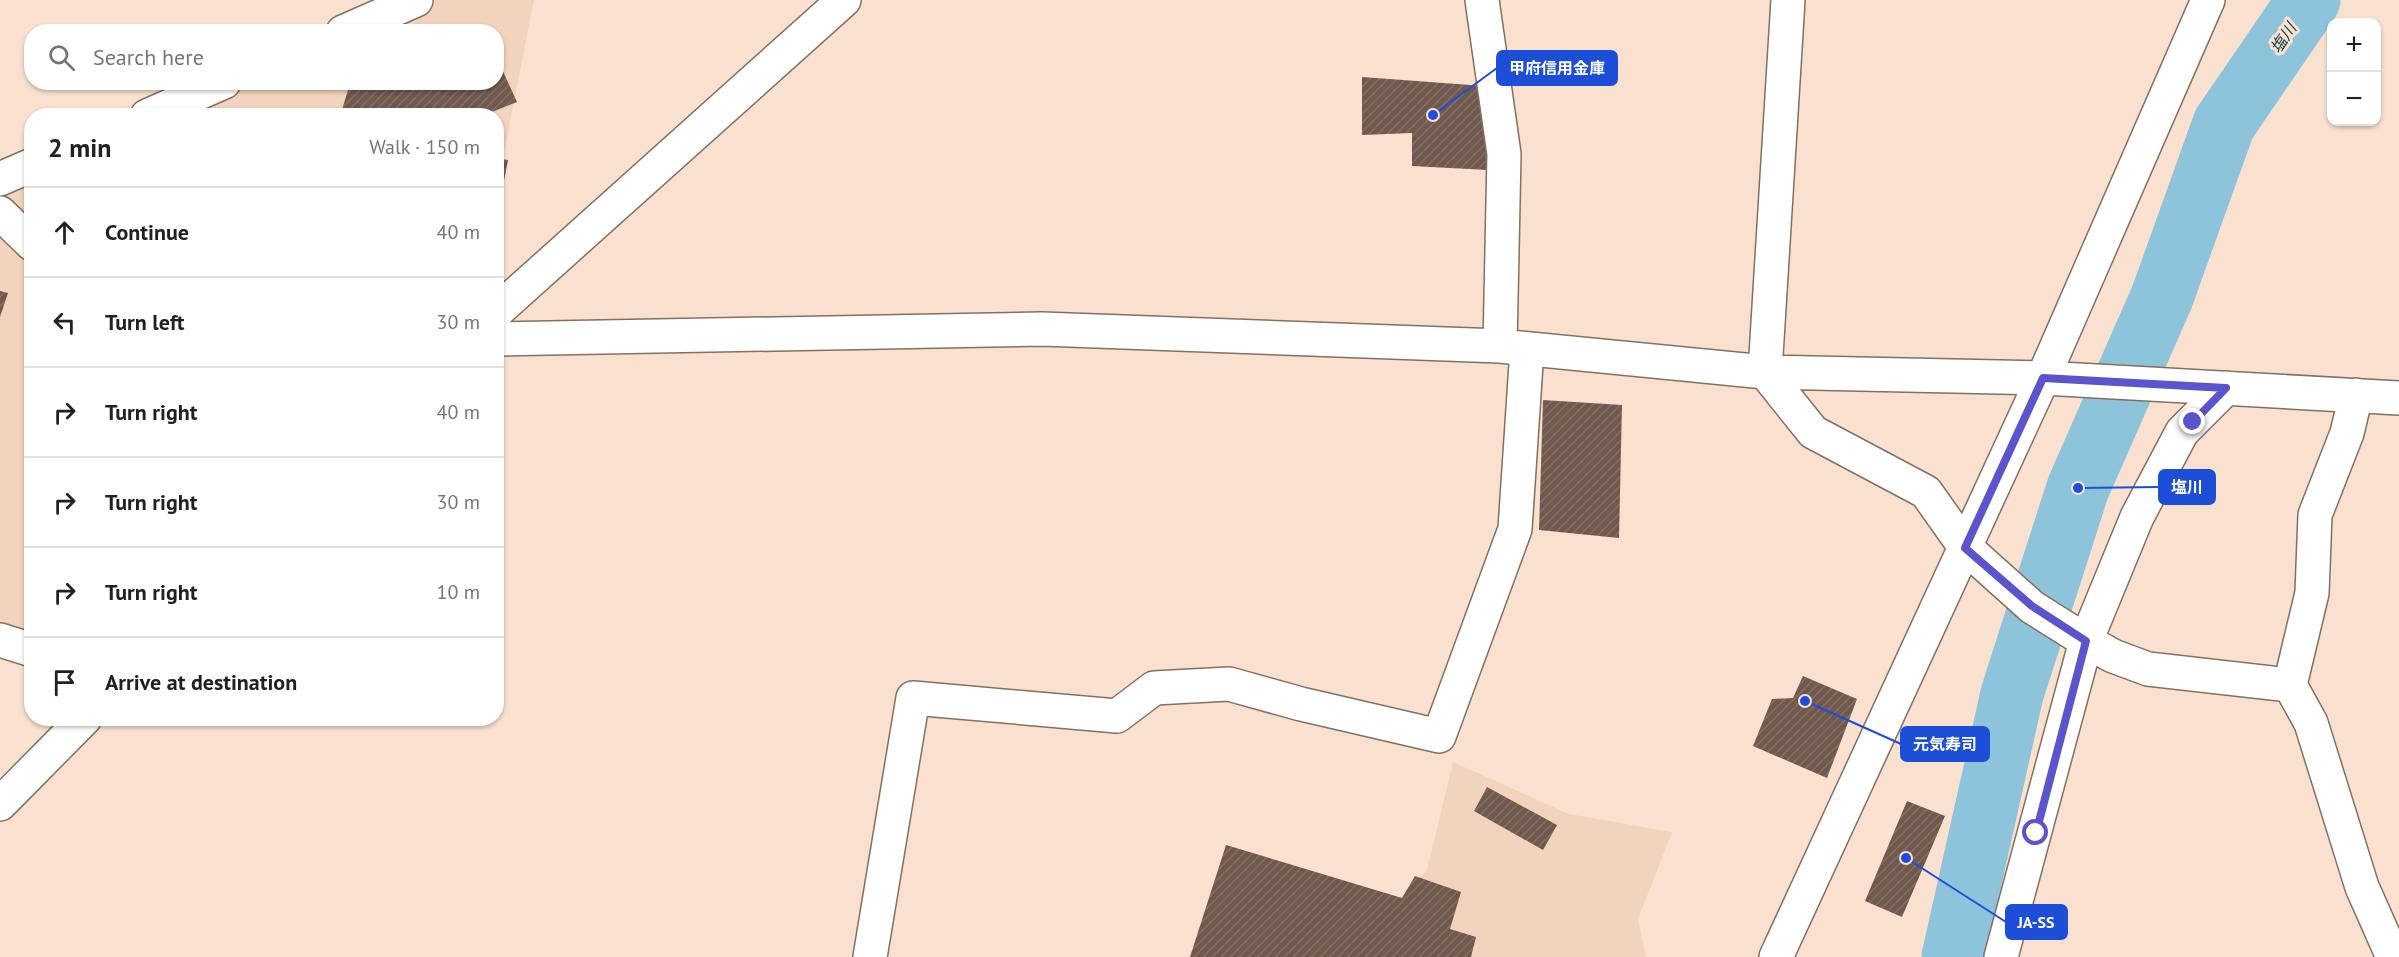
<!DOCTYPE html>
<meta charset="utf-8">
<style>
:root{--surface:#fff;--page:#f2f2f2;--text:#202124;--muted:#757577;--line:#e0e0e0}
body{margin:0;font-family:"PT Sans","Noto Sans JP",sans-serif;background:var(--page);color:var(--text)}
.controls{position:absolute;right:18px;top:18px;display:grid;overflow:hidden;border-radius:12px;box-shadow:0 2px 4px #0004}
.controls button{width:54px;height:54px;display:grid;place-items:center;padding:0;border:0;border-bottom:2px solid var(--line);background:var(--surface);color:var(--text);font:30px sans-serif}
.stop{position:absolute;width:18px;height:18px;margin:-14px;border:4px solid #5b54cc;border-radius:50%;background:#fff}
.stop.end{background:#5b54cc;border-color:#fff;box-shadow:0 2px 6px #0008}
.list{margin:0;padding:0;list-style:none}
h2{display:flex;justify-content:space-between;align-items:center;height:78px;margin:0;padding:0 24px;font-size:26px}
h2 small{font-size:20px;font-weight:400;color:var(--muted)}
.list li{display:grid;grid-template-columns:39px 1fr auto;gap:18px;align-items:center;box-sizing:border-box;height:90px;padding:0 24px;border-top:2px solid var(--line)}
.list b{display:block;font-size:22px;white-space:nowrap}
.list em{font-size:20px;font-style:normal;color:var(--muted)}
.icon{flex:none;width:33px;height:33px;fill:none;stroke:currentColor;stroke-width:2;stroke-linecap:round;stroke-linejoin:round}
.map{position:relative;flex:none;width:2399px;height:957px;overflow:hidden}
.search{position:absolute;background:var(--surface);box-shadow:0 2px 4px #0004;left:24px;top:24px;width:480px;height:66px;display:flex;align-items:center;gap:15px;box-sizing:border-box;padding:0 21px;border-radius:24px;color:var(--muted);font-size:22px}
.panel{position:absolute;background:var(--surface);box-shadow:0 2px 4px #0004;left:24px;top:108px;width:480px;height:618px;border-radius:24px}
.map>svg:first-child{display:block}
.built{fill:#f2d3bd}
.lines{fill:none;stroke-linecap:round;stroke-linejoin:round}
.river{stroke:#8dc4dc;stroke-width:63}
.building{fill:url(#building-hatch)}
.minor-casing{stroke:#856f5f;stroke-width:36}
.major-casing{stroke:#856f5f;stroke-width:36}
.minor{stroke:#fff;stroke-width:33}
.major{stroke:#fff;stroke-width:33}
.route{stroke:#5b54cc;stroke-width:8}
.labels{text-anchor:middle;stroke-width:6;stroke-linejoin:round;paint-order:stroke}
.water-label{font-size:16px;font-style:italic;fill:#104052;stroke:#fae1cf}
.leader{fill:none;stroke:#1d4ed8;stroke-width:2}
.callout-dot{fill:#1d4ed8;stroke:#fae1cf;stroke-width:2}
.callout{fill:#1d4ed8;stroke:#1d4ed8;stroke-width:2}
.callout-label{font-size:16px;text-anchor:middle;font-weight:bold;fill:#fff}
</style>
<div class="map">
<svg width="2399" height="957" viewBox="0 0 2399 957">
<defs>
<pattern id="building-hatch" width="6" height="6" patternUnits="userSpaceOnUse" patternTransform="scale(1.5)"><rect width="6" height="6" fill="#70584d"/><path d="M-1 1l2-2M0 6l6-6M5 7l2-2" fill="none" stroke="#827067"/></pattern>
</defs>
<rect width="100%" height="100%" fill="#fae1cf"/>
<path class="built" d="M416,0h118l-37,188 -1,-72h-349l77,-33 272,-1v-50l-153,-1z
M31,165v475l-31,-9v-452z
M1453,762l116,52 103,18 -34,87 8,38h-456l36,-112 176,53 25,-28z"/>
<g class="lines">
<path class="river" d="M1953,957l59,-263 66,-206 84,-191 62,-173 85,-124"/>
</g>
<path class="building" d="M496,56l21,46 -35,14h-142l8,-26 17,-8h131z
M1362,77l122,9 4,84 -76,-4v-33l-50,2z
M496,158l12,2 -10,52h-2z
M0,291l8,2 -8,24z
M1543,400l79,5 -3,133 -80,-8z
M1803,676l54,23 -30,79 -74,-32 19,-47 21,-1z
M1487,787l70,38 -14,25 -69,-39z
M1907,801l38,15 -43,101 -37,-16z
M1226,845l176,53 13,-22 46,16 -11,37 26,8 -5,20h-281z"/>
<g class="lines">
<g class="minor-casing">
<path id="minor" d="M1482,0l22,154 -4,192
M1788,0l-23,372 48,60 113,60 39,55 67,60 54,34 27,15 35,13 142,16
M0,213l32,31
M496,312l348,-312
M496,339l546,-10 458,17 265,26 278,6 356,20
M2356,395l-9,38 -32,82 -3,78 -22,92 21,38 51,164 31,70
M0,640l32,10
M0,804l85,-86
M870,957l43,-259 204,18 37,-28 75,-4 72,20 138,32 76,-207 12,-180
M1776,957l267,-579 165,-378
M2001,957l85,-316 51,-124 45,-85 44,-44"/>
</g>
<g class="major-casing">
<path id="major" d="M343,32l73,-32
M147,116l77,-34
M0,179l32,-14"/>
</g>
<use href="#minor" class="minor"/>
<use href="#major" class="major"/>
</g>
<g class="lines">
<path class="route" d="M2036,833l50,-192 -54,-35 -67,-58 78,-170 183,10 -33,34"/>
</g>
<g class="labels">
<g class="water-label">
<text transform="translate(2283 38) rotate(-56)" y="6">塩川</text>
</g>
</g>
<path class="leader" d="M1433 115L1497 68M2078 488L2159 487M1805 701L1901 744M1906 858L2006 922"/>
<g class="callout-dot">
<circle cx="1433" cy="115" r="6"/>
<circle cx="2078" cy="488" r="6"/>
<circle cx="1805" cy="701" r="6"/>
<circle cx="1906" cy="858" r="6"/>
</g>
<g class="callout">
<rect x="1497" y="51" width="120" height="34" rx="6"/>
<rect x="2159" y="470" width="56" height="34" rx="6"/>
<rect x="1901" y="727" width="88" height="34" rx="6"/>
<rect x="2006" y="905" width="61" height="34" rx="6"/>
</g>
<g class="callout-label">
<text x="1557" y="74">甲府信用金庫</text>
<text x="2187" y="493">塩川</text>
<text x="1945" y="750">元気寿司</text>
<text x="2036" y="928">JA-SS</text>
</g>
</svg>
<div class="controls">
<button>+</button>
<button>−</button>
</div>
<div class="stop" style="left:2036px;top:833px"></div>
<div class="stop end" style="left:2193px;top:422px"></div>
<div class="search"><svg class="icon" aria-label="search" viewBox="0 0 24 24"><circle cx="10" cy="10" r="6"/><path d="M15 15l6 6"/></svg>Search here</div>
<section class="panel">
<h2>2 min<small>Walk · 150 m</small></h2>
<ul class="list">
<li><svg class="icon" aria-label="ahead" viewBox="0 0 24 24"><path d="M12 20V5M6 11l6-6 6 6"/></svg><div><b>Continue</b></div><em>40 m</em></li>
<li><svg class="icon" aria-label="left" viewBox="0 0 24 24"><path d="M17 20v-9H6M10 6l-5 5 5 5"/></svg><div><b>Turn left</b></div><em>30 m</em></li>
<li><svg class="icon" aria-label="right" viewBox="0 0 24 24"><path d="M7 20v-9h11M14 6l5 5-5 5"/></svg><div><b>Turn right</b></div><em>40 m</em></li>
<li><svg class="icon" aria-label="right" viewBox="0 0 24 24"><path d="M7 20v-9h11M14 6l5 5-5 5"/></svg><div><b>Turn right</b></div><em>30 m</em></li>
<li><svg class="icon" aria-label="right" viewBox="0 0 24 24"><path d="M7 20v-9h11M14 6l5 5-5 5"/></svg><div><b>Turn right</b></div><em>10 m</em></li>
<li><svg class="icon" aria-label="arrive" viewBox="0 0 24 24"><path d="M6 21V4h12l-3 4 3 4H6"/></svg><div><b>Arrive at destination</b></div></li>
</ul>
</section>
</div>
